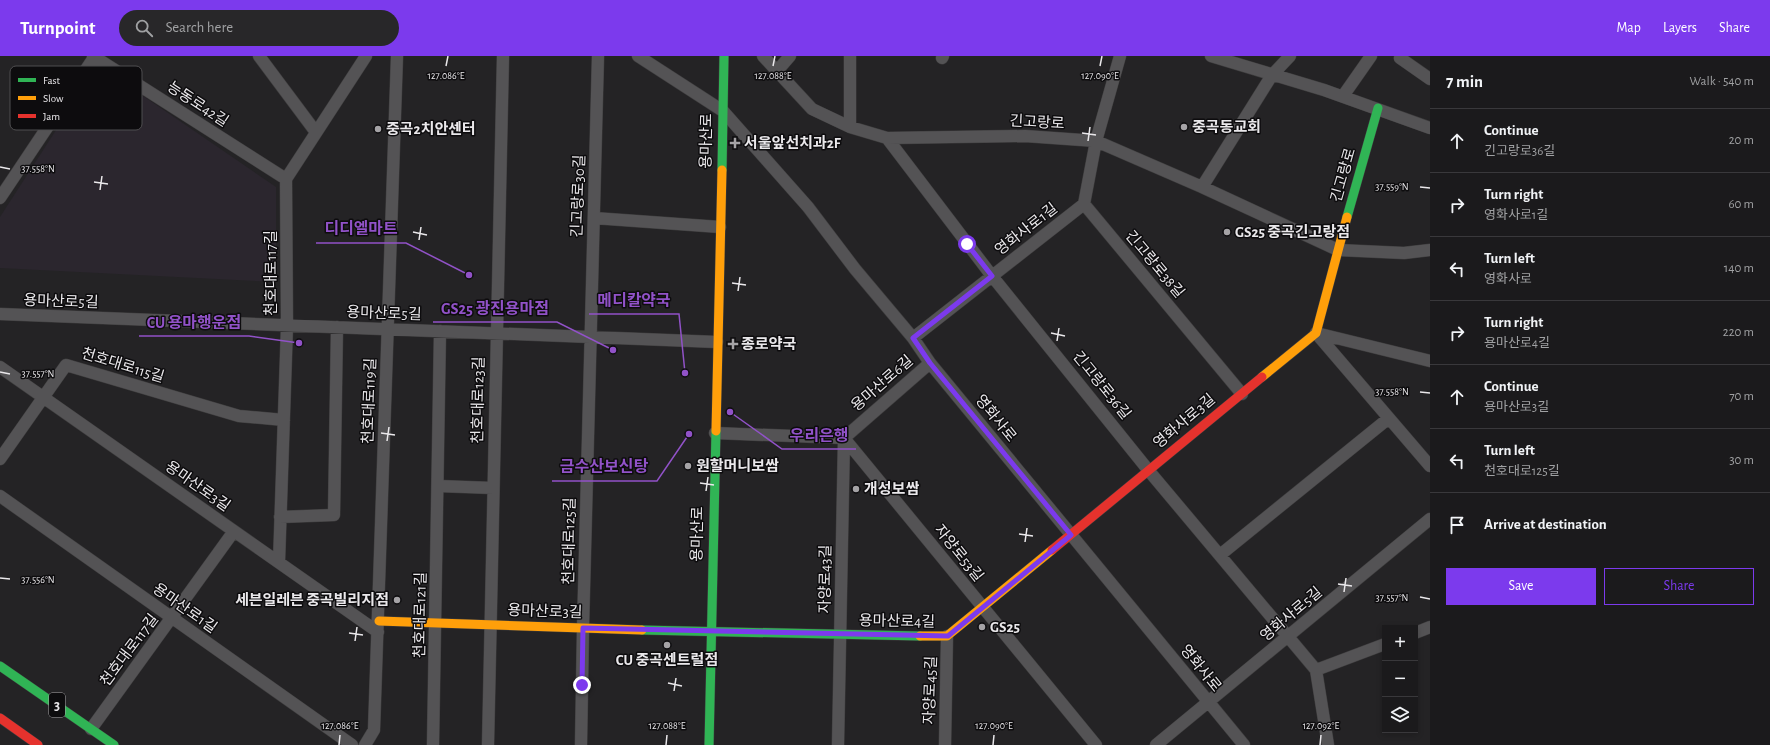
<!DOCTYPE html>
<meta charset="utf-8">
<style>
:root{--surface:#1b1a1c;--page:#282729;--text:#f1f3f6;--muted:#a0a1a3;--line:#39383b;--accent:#7c3aed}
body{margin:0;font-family:"Alegreya Sans","Noto Sans KR",sans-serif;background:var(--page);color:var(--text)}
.controls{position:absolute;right:12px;bottom:12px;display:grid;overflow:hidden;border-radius:0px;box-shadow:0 2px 6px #0003}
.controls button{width:36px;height:36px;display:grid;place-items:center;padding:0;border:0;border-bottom:1px solid var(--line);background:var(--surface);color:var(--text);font:20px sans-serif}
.stop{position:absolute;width:12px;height:12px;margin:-9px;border:3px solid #7c3aed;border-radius:50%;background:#fff}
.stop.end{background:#7c3aed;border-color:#fff;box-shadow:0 1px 4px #0008}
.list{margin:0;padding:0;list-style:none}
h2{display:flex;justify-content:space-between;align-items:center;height:52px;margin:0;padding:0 16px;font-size:17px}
h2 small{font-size:13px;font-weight:400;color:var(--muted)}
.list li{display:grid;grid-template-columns:26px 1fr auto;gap:12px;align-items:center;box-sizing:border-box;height:64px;padding:0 16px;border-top:1px solid var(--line)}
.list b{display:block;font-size:15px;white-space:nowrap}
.list p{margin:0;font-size:13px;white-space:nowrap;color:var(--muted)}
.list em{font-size:13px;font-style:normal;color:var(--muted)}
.actions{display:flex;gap:8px;padding:12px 16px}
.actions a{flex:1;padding:9px 0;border:1px solid var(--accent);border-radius:0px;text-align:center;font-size:14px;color:var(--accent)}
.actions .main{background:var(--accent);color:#fff}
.icon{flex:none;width:22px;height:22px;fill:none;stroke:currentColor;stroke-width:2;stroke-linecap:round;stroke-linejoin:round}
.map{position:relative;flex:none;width:1430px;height:689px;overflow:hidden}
header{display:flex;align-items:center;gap:24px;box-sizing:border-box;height:56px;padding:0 20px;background:var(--accent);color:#fff}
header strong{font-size:19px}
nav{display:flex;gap:22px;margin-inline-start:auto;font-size:14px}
.search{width:280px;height:36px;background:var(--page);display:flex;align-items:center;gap:10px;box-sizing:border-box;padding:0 14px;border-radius:22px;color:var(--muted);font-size:15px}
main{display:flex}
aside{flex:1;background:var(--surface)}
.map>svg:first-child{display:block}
.built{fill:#2b262e}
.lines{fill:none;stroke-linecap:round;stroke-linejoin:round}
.street-casing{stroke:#3e3d3e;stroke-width:13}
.fast-casing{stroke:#3e3d3e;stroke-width:10}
.slow-casing{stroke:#3e3d3e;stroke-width:10}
.jam-casing{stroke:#3e3d3e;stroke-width:10}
.street{stroke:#545355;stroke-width:12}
.fast{stroke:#30b455;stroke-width:9}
.slow{stroke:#ff9f0a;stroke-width:9}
.jam{stroke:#e5322d;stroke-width:9}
.route{stroke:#7c3aed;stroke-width:5}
.ticks{fill:none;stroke:#eae8eb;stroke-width:1.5}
.poi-dot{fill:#a5a3a6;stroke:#0d0c0e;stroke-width:1.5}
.labels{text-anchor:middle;stroke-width:3;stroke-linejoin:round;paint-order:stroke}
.shield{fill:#0d0c0e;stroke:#a8a6a9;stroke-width:1}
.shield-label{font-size:14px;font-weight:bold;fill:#eae8eb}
.street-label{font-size:15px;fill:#eae8eb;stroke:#0d0c0e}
.poi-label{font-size:15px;font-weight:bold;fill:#eae8eb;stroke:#0d0c0e;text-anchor:start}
.key{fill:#0d0c0e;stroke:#4f4e50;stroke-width:1}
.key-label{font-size:11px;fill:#eae8eb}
.ticks-label{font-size:10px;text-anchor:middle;fill:#eae8eb;stroke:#0d0c0e;stroke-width:3;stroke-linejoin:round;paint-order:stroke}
.leader{fill:none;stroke:#9152c8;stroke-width:1.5}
.callout-dot{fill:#9152c8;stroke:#0d0c0e;stroke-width:1.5}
.callout-label{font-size:16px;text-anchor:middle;font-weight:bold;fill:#9152c8;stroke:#0d0c0e;stroke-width:3;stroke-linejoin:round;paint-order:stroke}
</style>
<header>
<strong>Turnpoint</strong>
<div class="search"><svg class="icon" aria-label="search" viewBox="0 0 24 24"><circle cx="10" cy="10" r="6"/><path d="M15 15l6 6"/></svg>Search here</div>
<nav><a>Map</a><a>Layers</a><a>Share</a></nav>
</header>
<main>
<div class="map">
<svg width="1430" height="689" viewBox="0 0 1430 689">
<rect width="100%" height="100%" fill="#242325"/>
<path class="built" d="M98,9l178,122v95l-276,-14v-51z"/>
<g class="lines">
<g class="street-casing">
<path id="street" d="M93,0l193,123
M259,0l56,75
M638,0l85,55 85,96 47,62 58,69 17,25 314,382
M763,0l49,53 38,18 37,11 138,-2 71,5 106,46 136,63 66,3 26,-3
M1211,0l113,34 106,38
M1401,0l-1,2 30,21
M942,2l1,-2
M777,15l13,-15
M1343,40l28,-40
M850,71v-71
M887,82l105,138 157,195 167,199
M1202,131l70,-112 18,-19
M0,142l95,-142
M1084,148l158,190
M1084,148l12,-63 24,-85
M594,162l126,9
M0,258l717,28
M1316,277l114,133
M1316,277l114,28
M913,282l171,-134
M0,311l378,265
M715,377l129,5 86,-75
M844,382l252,307
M0,403l66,-94 173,51 45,4
M438,430l55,2
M0,440l352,249
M280,461l54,-2 3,-188
M1220,499l169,-137
M279,506l8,-236 -1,-147 80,-123
M1415,577l15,-6
M1316,614l12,75
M1316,614l69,-26
M91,673l143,-198
M365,689l9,-15 23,-674
M433,689l7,-414
M488,689l15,-689
M581,689l2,-117 15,-572
M838,689l6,-307
M945,689l2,-109
M1156,689l274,-226"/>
</g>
<g class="fast-casing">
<path id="fast" d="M722,114l2,-114
M1347,161l31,-109
M642,574l278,6
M0,610l114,79
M709,689l7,-314"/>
</g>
<g class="slow-casing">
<path id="slow" d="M1262,321l54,-44 31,-116
M716,375l6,-261
M379,565l263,9
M920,580h27l105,-86"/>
</g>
<g class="jam-casing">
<path id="jam" d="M1052,494l210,-173
M0,662l38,27"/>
</g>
<use href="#street" class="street"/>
<use href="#fast" class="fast"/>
<use href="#slow" class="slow"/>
<use href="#jam" class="jam"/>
</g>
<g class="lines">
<path class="route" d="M582,629l1,-57 365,8 123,-101 -141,-172 -17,-25 79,-62 -25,-32"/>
</g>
<path class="ticks" d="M446,10l2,-10M773,10l2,-10M1100,10l2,-10M1082,77l14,2M1088,85l2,-14M0,111l10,2M94,126l14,2M1420,131l10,1M100,134l2,-14M413,176l14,3M419,184l2,-13M732,227l14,2M738,235l2,-14M1051,277l14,3M1057,285l2,-13M0,316l10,2M1420,336l10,1M381,377l14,2M387,385l2,-14M700,427l14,2M706,435l2,-14M1019,478l14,2M1025,486l2,-14M0,522l10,1M1338,528l14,2M1344,536l2,-14M1420,541l10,2M349,577l14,2M355,585l2,-14M668,627l14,3M674,635l2,-13M339,689l1,-10M666,689l1,-10M993,689l1,-10M1320,689l1,-10"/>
<g class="poi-dot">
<circle cx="1184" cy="71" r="4"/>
<circle cx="378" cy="73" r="4"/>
<path d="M733 81h4v4h4v4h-4v4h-4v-4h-4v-4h4z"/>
<circle cx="1227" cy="176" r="4"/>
<path d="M731 282h4v4h4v4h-4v4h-4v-4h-4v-4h4z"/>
<circle cx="688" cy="410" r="4"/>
<circle cx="856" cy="433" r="4"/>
<circle cx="397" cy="544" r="4"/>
<circle cx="982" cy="571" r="4"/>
<circle cx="667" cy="589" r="4"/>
</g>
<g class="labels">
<rect class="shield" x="49" y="637" width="16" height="24" rx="3"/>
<g class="shield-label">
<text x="57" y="654">3</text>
</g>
<g class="street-label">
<text transform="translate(198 48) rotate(33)" y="5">능동로42길</text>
<text transform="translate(1037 66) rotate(3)" y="5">긴고랑로</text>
<text transform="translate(706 85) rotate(-89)" y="5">용마산로</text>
<text transform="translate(1343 119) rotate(-74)" y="5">긴고랑로</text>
<text transform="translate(578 140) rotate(-88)" y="5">긴고랑로30길</text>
<text transform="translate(1026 173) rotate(-38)" y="5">영화사로1길</text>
<text transform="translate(1155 208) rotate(50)" y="5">긴고랑로38길</text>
<text transform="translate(271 217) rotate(-90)" y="5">천호대로117길</text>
<text transform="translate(61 245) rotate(2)" y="5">용마산로5길</text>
<text transform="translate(384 257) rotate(2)" y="5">용마산로5길</text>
<text transform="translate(123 309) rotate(17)" y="5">천호대로115길</text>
<text transform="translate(882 327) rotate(-41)" y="5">용마산로6길</text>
<text transform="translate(1102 329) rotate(51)" y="5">긴고랑로36길</text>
<text transform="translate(478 344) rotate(-89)" y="5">천호대로123길</text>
<text transform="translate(369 345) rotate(-88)" y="5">천호대로119길</text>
<text transform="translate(996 362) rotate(51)" y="5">영화사로</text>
<text transform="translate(1184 365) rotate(-40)" y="5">영화사로3길</text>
<text transform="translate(198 430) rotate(35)" y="5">용마산로3길</text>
<text transform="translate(697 478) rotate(-89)" y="5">용마산로</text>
<text transform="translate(569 485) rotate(-89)" y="5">천호대로125길</text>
<text transform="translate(959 497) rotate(51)" y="5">자양로53길</text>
<text transform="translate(825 523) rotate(-89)" y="5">자양로43길</text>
<text transform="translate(185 552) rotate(35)" y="5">용마산로1길</text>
<text transform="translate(545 555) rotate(2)" y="5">용마산로3길</text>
<text transform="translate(1291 558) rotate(-40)" y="5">영화사로5길</text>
<text transform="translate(420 559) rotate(-89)" y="5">천호대로121길</text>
<text transform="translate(897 565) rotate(1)" y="5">용마산로4길</text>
<text transform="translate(129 594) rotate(-53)" y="5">천호대로117길</text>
<text transform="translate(1201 612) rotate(51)" y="5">영화사로</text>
<text transform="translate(930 634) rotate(-88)" y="5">자양로45길</text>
</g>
<g class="poi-label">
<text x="1192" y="76">중곡동교회</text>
<text x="386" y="78">중곡2치안센터</text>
<text x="744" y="92">서울앞선치과2F</text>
<text x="1235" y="181">GS25 중곡긴고랑점</text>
<text x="741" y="293">종로약국</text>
<text x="696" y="415">원할머니보쌈</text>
<text x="864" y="438">개성보쌈</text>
<text x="389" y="549" text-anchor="end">세븐일레븐 중곡빌리지점</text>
<text x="990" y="576">GS25</text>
<text x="667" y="609" text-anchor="middle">CU 중곡센트럴점</text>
</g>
</g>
<rect x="10" y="10" width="132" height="64" rx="6" class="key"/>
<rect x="18" y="22" width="18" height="4" fill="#30b455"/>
<rect x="18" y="40" width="18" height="4" fill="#ff9f0a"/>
<rect x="18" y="58" width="18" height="4" fill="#e5322d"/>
<g class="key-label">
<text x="43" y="28">Fast</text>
<text x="43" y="46">Slow</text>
<text x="43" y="64">Jam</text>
</g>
<g class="ticks-label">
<text x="773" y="23">127.088°E</text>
<text x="1100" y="23">127.090°E</text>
<text x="446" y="23">127.086°E</text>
<text x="38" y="116">37.558°N</text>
<text x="1392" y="134">37.559°N</text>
<text x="38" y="321">37.557°N</text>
<text x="1392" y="339">37.558°N</text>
<text x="38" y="527">37.556°N</text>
<text x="1392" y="545">37.557°N</text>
<text x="340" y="673">127.086°E</text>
<text x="667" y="673">127.088°E</text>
<text x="994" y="673">127.090°E</text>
<text x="1321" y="673">127.092°E</text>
</g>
<path class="leader" d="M469 219L406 187H316M685 317L679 258H589M613 294L557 266H433M299 287L249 280H139M730 356L782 393H856M689 378L657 425H552"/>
<g class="callout-dot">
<circle cx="469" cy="219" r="4"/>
<circle cx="685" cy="317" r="4"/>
<circle cx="613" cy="294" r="4"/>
<circle cx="299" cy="287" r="4"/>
<circle cx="730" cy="356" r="4"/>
<circle cx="689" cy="378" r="4"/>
</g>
<g class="callout-label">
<text x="361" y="178">디디엘마트</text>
<text x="634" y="250">메디칼약국</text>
<text x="495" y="258">GS25 광진용마점</text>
<text x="194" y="272">CU 용마행운점</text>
<text x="819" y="385">우리은행</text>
<text x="604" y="416">금수산보신탕</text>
</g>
</svg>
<div class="controls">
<button>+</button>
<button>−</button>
<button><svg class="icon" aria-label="layers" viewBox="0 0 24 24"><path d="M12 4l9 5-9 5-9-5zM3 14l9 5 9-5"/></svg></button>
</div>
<div class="stop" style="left:967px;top:188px"></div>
<div class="stop end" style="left:582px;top:629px"></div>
</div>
<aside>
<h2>7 min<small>Walk · 540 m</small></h2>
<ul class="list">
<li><svg class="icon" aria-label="ahead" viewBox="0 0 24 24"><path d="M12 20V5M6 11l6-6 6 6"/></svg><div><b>Continue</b><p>긴고랑로36길</p></div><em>20 m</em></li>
<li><svg class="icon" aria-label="right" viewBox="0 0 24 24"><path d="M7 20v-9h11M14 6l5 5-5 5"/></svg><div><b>Turn right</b><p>영화사로1길</p></div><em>60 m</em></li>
<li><svg class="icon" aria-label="left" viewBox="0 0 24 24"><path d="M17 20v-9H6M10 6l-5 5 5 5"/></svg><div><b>Turn left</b><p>영화사로</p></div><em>140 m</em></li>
<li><svg class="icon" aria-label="right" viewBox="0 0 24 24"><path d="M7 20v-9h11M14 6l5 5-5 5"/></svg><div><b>Turn right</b><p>용마산로4길</p></div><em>220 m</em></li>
<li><svg class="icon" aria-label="ahead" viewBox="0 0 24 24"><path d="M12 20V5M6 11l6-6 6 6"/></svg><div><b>Continue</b><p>용마산로3길</p></div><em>70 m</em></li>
<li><svg class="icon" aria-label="left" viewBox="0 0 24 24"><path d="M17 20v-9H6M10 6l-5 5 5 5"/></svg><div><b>Turn left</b><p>천호대로125길</p></div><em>30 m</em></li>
<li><svg class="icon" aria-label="arrive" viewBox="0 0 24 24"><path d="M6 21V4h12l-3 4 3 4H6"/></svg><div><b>Arrive at destination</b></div></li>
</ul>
<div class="actions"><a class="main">Save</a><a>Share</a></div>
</aside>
</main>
